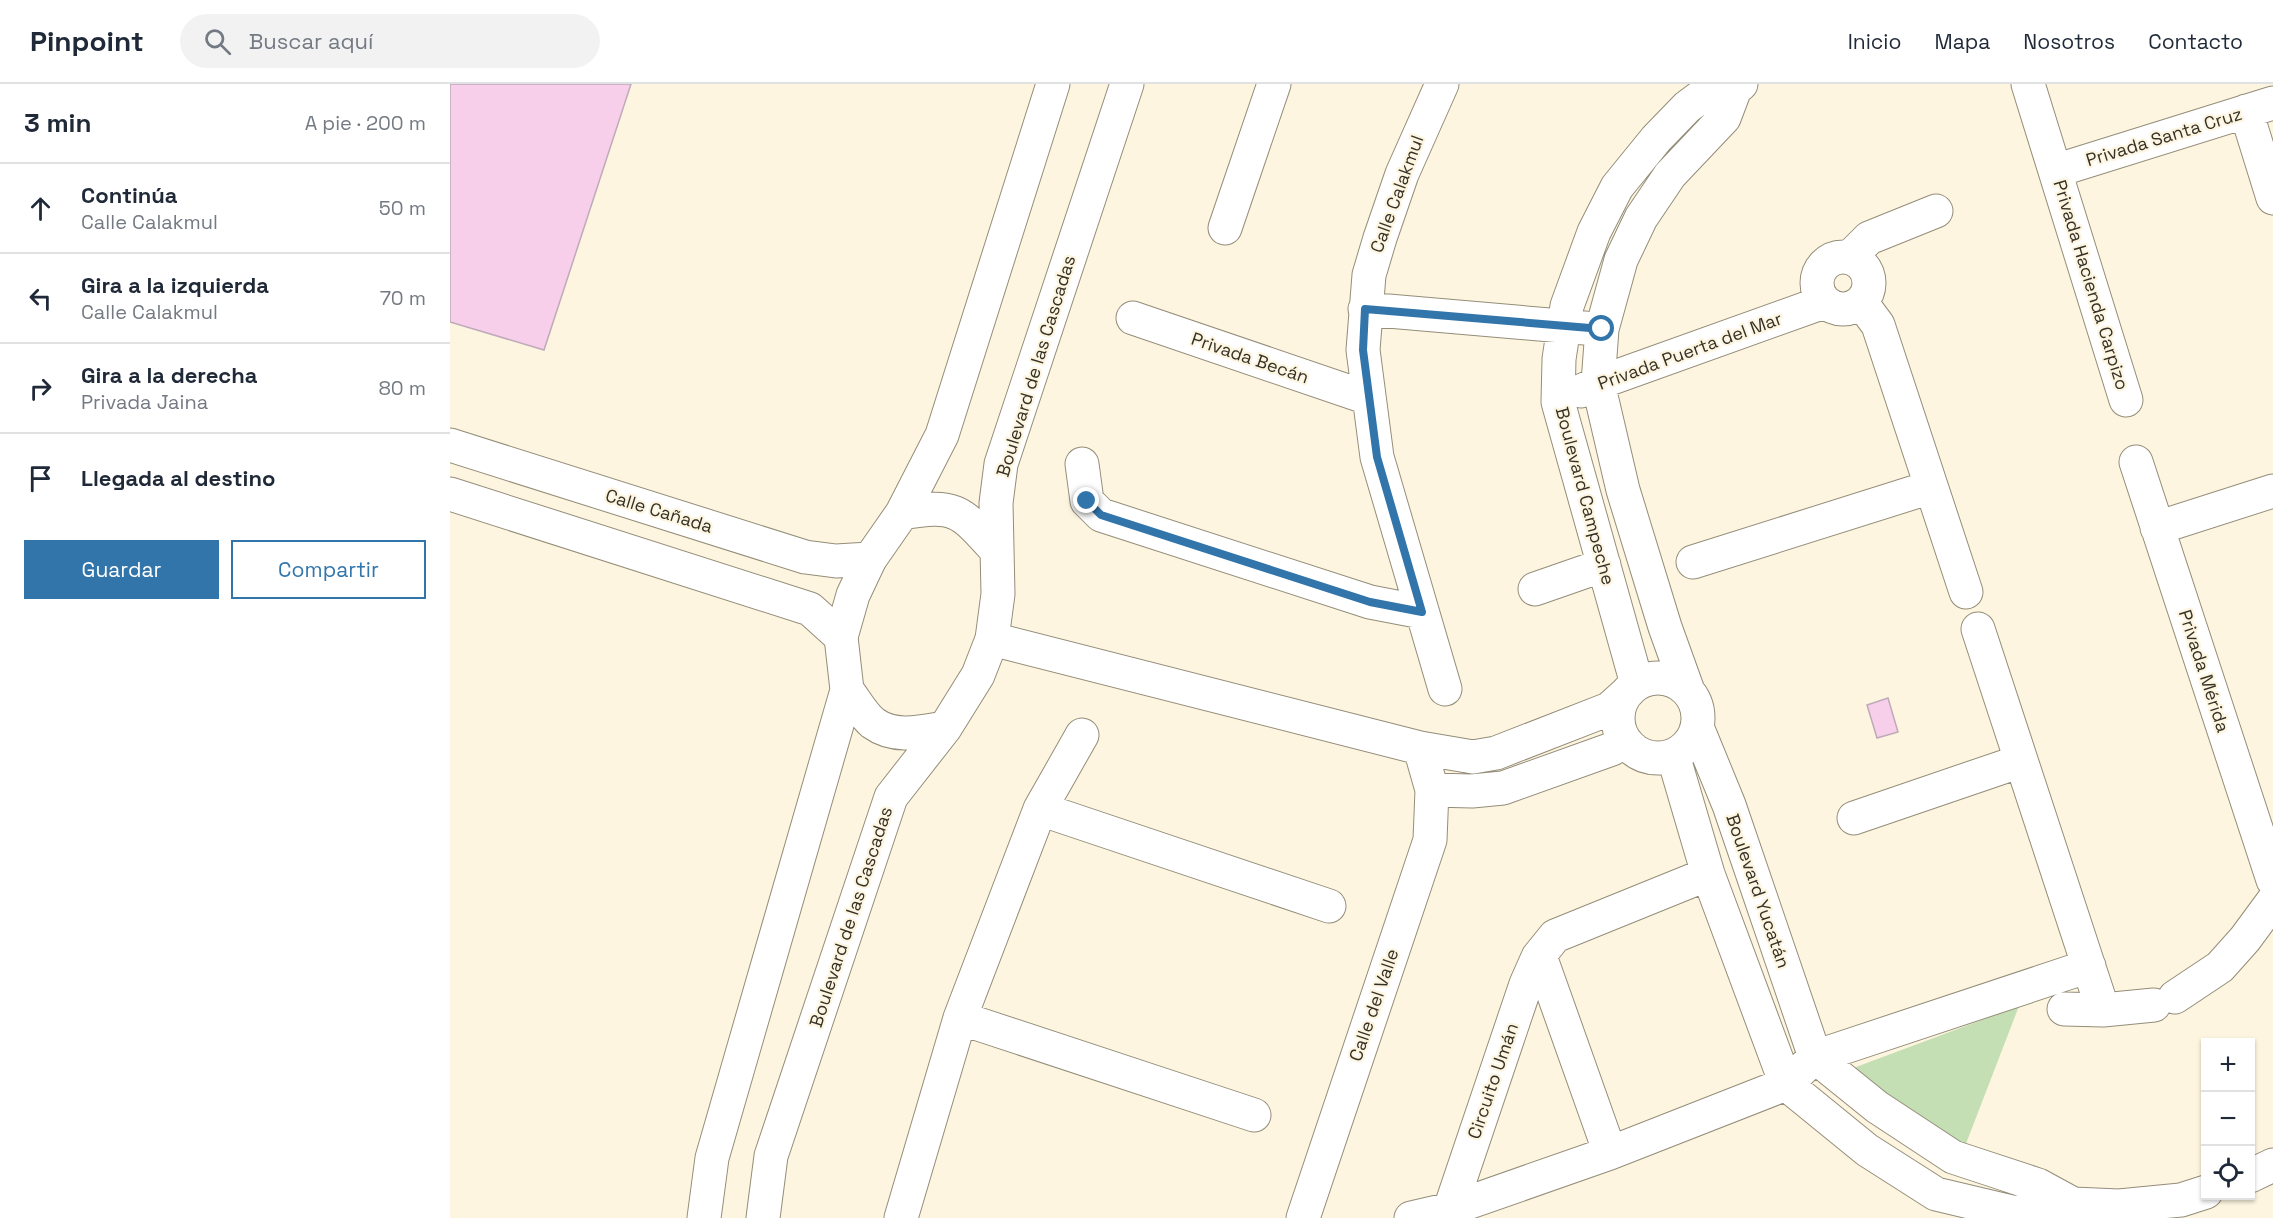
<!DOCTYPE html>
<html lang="es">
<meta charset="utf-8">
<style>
:root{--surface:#fff;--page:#f2f2f3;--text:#1f2937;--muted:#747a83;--line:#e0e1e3;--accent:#3275ab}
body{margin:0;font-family:"Space Grotesk",sans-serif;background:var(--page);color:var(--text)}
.controls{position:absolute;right:18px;bottom:18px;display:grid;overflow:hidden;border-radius:0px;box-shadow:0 2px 4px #0004}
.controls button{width:54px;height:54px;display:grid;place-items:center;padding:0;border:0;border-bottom:2px solid var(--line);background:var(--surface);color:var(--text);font:30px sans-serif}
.stop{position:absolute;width:18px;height:18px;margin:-14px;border:4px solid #3275ab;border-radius:50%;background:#fff}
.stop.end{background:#3275ab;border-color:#fff;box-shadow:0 2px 6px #0008}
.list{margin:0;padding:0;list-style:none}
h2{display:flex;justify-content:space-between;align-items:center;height:78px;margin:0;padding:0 24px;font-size:26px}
h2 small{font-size:20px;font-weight:400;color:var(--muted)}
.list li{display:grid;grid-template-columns:39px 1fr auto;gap:18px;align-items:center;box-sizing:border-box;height:90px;padding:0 24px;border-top:2px solid var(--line)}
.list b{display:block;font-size:22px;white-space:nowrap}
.list p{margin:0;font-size:20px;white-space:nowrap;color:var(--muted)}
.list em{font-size:20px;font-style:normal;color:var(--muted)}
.actions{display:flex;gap:12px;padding:18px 24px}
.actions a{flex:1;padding:14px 0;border:2px solid var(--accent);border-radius:0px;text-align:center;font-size:21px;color:var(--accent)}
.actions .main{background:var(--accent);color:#fff}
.icon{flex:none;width:33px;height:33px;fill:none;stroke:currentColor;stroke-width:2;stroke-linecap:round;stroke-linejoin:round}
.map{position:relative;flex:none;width:1823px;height:1134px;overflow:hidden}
header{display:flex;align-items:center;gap:36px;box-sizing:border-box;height:84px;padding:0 30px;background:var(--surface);border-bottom:2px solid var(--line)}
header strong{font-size:28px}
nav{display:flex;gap:33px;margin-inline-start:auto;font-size:21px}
.search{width:420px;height:54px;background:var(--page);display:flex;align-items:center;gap:15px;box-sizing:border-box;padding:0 21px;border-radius:33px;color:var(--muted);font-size:22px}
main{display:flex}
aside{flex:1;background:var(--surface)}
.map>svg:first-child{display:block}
.green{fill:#c5dfb5}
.building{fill:#f7cfeb;stroke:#beaab8;stroke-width:1.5}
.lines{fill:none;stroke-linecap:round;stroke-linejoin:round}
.minor-casing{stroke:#948d79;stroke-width:35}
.major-casing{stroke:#948d79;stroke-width:35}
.minor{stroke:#fff;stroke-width:33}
.major{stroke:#fff;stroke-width:33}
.route{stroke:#3275ab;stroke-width:8}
.labels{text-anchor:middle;stroke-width:4.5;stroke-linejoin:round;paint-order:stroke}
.street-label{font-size:18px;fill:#343128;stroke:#fdf5df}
</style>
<header>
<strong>Pinpoint</strong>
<div class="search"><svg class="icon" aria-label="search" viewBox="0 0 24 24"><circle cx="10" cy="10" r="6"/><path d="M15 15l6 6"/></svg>Buscar aquí</div>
<nav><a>Inicio</a><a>Mapa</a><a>Nosotros</a><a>Contacto</a></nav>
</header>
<main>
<aside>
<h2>3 min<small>A pie · 200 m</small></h2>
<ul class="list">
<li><svg class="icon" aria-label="ahead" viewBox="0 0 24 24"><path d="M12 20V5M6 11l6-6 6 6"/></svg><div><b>Continúa</b><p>Calle Calakmul</p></div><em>50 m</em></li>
<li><svg class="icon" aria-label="left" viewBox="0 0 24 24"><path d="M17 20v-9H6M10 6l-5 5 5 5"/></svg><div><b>Gira a la izquierda</b><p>Calle Calakmul</p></div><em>70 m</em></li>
<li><svg class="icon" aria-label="right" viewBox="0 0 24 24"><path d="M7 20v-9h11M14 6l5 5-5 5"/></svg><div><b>Gira a la derecha</b><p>Privada Jaina</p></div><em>80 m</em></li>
<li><svg class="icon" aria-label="arrive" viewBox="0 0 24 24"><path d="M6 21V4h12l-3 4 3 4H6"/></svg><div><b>Llegada al destino</b></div></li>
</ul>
<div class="actions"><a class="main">Guardar</a><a>Compartir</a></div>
</aside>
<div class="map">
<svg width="1823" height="1134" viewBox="0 0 1823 1134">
<rect width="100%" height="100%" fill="#fdf5df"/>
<path class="green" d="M1569,922l-62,161 -117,-94z"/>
<path class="building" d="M0,0h181l-87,266 -94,-28z
M1438,614l10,34 -21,6 -10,-33z"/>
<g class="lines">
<g class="minor-casing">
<path id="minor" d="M992,0l-40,90 -22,64 -11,37 -6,75 14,107 68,232
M1578,0l98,316
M1796,27l27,87
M1605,87l218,-68
M775,144l49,-144
M1400,173l19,-19 67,-27
M1367 199a26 26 0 1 1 52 0a26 26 0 1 1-52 0Z
M1411,218l17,23 88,267
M915,225l220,19
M683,234l235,80
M1131,307l17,-8 226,-81
M0,361l355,112 31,4 34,-2
M1686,378l137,418
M632,380l5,37 14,14 269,87 52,10
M0,410l360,115 31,28
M1707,444l116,-37
M1243,478l238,-75
M1085,505l69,-24
M1528,545l125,381
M542,555l428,109 53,9 23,-4 113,-44 20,-18
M1168 634a40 40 0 1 1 80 0a40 40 0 1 1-80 0Z
M1187,600l-79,-282 1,-43 8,-53 27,-74 23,-45 39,-48 31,-32 20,-15 28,-3
M1238,607l-23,-64 -42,-137 -25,-107 4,-54 19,-69 20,-42 29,-43 54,-57 11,-29 6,-5
M1247,643l32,78 86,252 62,50 76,50 85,28 35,19
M1223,671l35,119 78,210 81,66 69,44 76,18 20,1 41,-9 46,2 62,-6 25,-8
M982,706l40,1 31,-3 109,-39 12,-9
M590,725l289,97
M1404,734l167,-57
M1090,872l70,197 176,-69 29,-27 274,-91
M1725,913l45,-30 25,-28 28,-38
M1614,925l39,1 51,-5
M510,934l294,97
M1800,1092l23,-11
M1000,1125l76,-225 12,-27 17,-21 153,-62
M451,1134l59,-200 80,-209 42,-74
M853,1134l127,-378 2,-50 -12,-42
M961,1134l39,-9 160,-56"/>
</g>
<g class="major-casing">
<path id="major" d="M452,429c54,-9 58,-3 94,37
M397,606c8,10 16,25 26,33 22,16 48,9 72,5
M254,1134l8,-60 135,-468 -6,-53 12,-42 17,-36 32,-46 40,-78 111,-351
M313,1134l8,-62 120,-359 54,-69 33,-53 14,-36 6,-45 -2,-91 5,-39 126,-380"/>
</g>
<use href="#minor" class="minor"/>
<use href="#major" class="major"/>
</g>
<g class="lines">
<path class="route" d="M637,417l14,14 269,87 52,10 -45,-155 -14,-107 2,-41 237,20"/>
</g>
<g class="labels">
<g class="street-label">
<text transform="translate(1714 53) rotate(-17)" y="6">Privada Santa Cruz</text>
<text transform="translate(947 110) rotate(-70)" y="6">Calle Calakmul</text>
<text transform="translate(1641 201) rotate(73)" y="6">Privada Hacienda Carpizo</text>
<text transform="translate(1240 267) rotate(-20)" y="6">Privada Puerta del Mar</text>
<text transform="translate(800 274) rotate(19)" y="6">Privada Becán</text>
<text transform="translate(586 282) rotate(-73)" y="6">Boulevard de las Cascadas</text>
<text transform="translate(1135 412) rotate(75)" y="6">Boulevard Campeche</text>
<text transform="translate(209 427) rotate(17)" y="6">Calle Cañada</text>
<text transform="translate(1754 587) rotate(72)" y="6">Privada Mérida</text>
<text transform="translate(1308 807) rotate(71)" y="6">Boulevard Yucatán</text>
<text transform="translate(401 833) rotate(-72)" y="6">Boulevard de las Cascadas</text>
<text transform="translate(924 921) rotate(-71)" y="6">Calle del Valle</text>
<text transform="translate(1043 997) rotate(-71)" y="6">Circuito Umán</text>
</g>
</g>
</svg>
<div class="controls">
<button>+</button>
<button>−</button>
<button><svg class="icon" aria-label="locate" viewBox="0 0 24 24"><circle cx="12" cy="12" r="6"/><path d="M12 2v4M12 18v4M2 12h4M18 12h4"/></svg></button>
</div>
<div class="stop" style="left:1152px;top:245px"></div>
<div class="stop end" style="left:637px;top:417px"></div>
</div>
</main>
